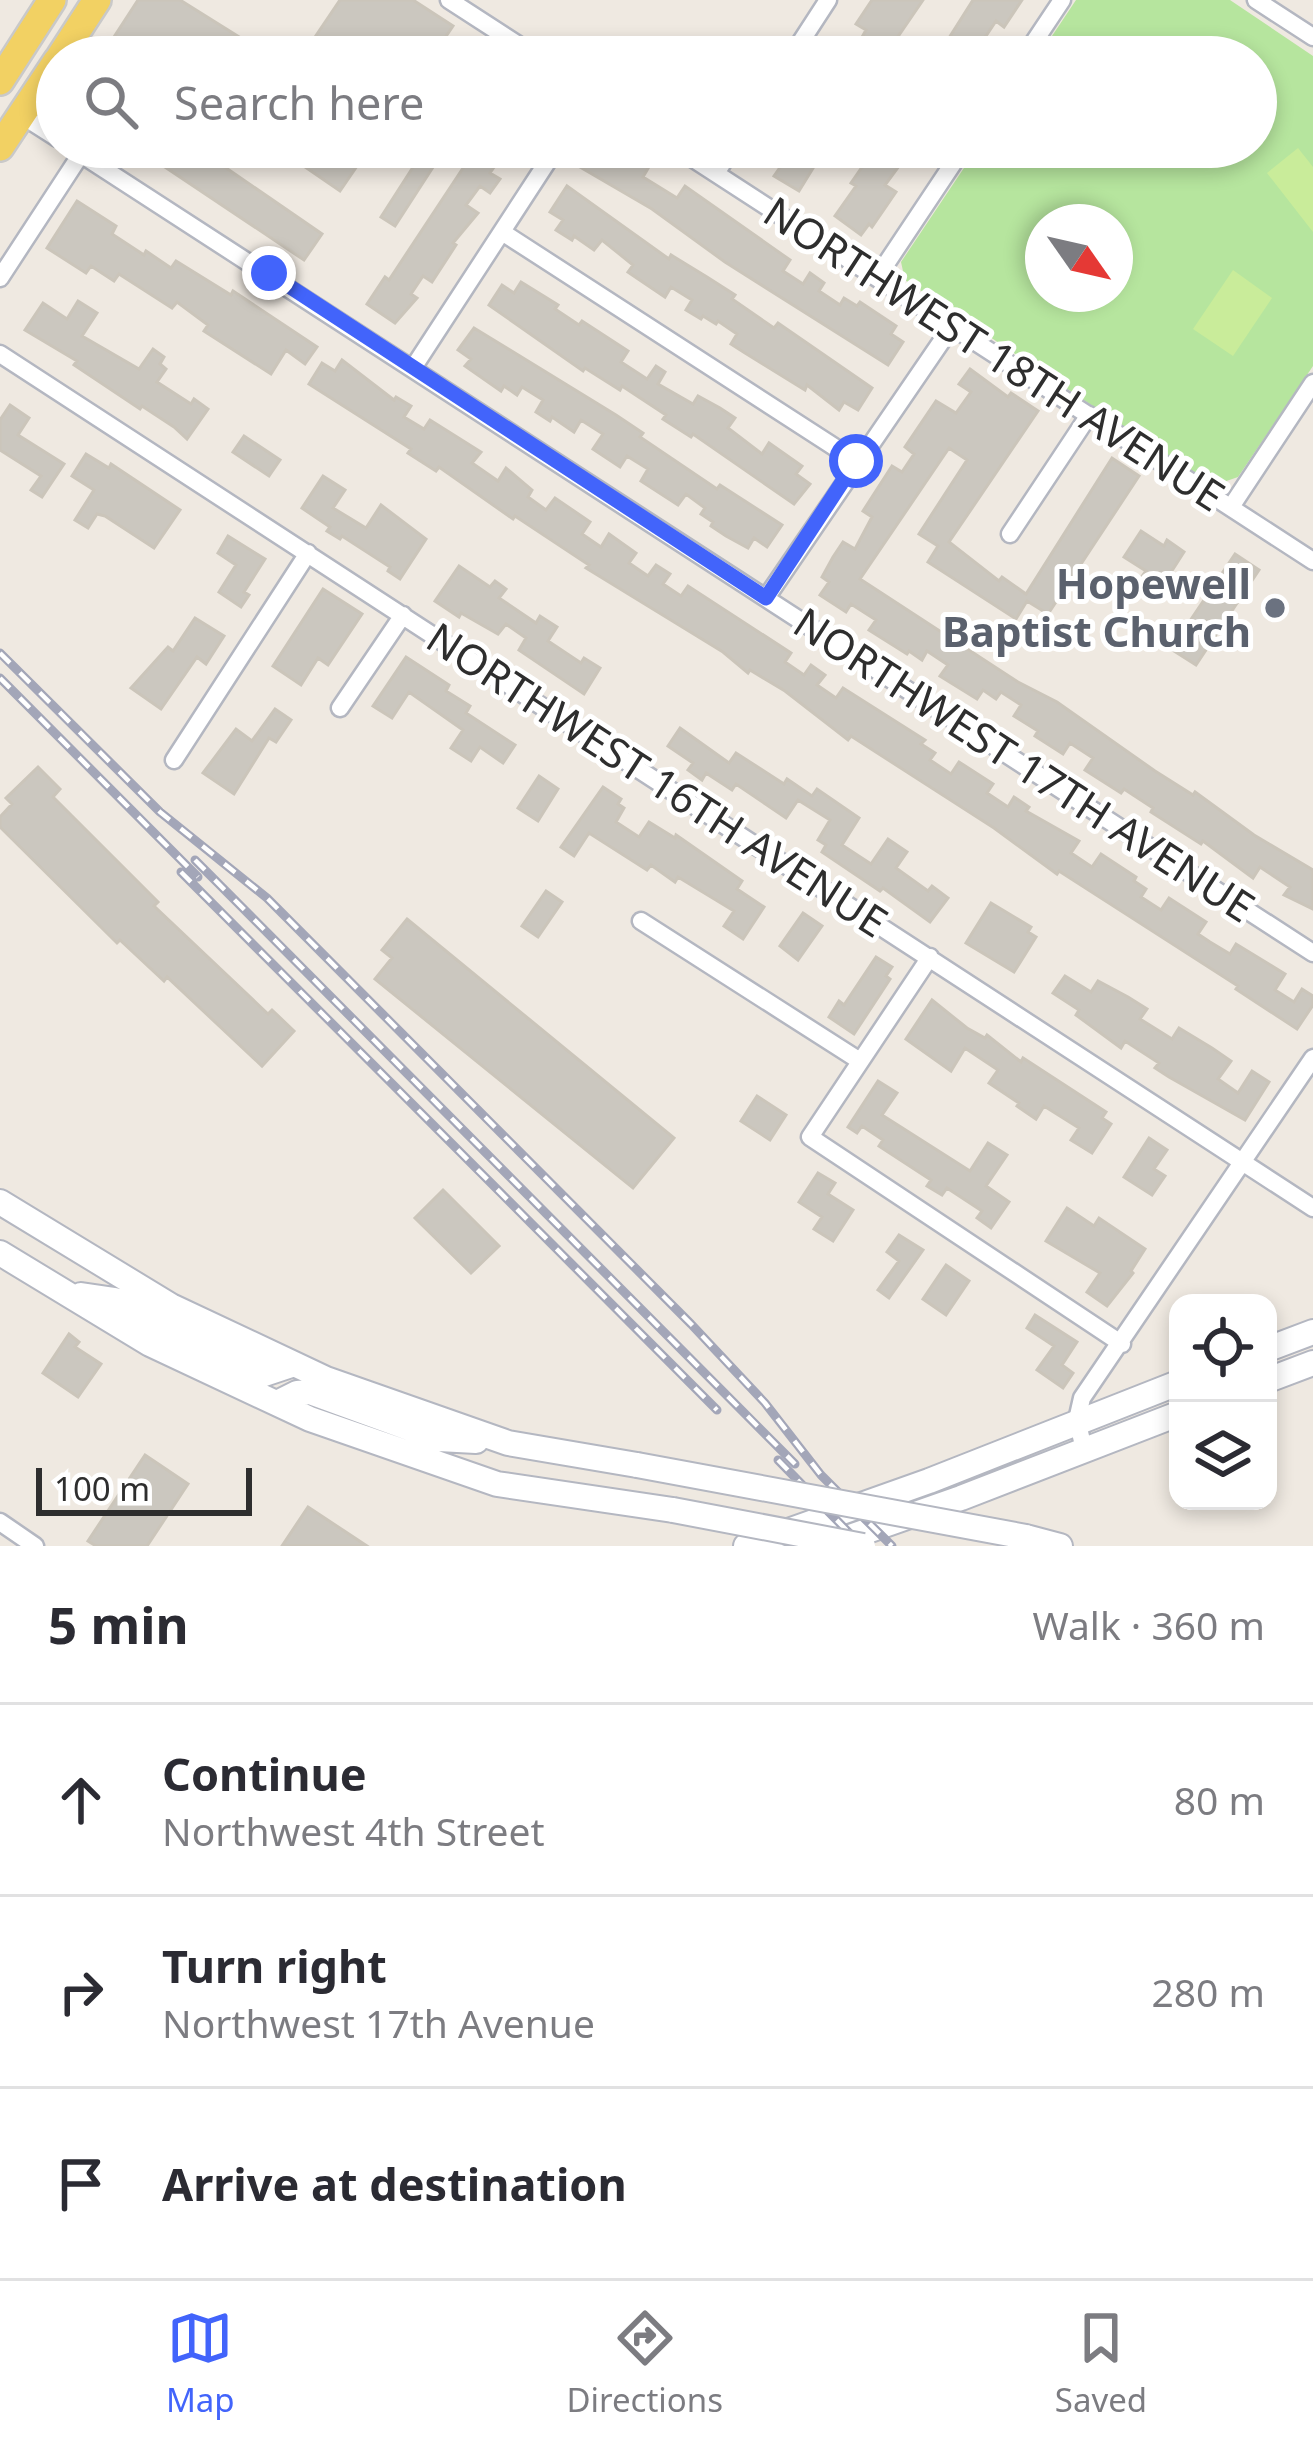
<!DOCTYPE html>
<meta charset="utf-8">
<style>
:root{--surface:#fff;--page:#f7f7f7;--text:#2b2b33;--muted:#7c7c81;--line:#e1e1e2;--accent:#4264fb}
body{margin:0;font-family:"Noto Sans",sans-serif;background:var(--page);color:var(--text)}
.controls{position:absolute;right:36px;bottom:36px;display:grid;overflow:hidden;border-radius:24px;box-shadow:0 6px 18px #0003}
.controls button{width:108px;height:108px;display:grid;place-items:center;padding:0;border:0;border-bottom:3px solid var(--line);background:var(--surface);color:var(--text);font:60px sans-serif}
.compass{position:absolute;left:1025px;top:204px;width:108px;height:108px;border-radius:50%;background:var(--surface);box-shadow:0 6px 18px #0003;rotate:124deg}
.scale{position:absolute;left:36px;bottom:30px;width:216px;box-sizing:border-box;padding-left:12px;border:6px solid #2e2e2e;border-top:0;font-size:33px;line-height:42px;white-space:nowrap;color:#2e2e2e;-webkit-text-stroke:9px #fff;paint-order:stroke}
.stop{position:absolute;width:36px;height:36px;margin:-27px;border:9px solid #4264fb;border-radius:50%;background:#fff}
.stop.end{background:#4264fb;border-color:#fff;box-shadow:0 3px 12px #0008}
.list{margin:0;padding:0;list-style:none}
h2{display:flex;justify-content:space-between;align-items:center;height:156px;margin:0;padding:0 48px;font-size:51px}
h2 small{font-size:39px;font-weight:400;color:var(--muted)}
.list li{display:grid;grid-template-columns:78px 1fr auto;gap:36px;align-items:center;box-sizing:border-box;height:192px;padding:0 48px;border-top:3px solid var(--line)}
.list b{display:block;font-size:45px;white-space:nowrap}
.list p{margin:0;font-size:39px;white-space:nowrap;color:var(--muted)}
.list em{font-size:39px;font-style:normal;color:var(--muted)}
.icon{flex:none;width:66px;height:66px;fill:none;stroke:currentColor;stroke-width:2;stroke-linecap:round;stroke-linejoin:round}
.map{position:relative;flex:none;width:1313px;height:1546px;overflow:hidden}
.search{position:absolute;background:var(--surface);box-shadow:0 6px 18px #0003;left:36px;right:36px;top:36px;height:132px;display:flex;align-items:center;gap:30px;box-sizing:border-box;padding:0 42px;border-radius:66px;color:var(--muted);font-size:45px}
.sheet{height:732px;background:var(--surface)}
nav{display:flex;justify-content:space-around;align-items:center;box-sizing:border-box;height:168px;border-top:3px solid var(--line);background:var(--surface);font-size:33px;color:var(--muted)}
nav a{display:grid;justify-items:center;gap:6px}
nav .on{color:var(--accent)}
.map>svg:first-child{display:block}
.green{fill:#b6e59e;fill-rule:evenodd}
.pitch{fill:#c9ec9a}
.building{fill:#cbc7bf;stroke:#cbc5ba;stroke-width:3}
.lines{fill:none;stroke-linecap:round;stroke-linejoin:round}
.street-casing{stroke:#b4b7c1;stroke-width:21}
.secondary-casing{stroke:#b4b7c1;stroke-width:28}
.primary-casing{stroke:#c9c9c9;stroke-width:32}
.street{stroke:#fff;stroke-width:16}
.secondary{stroke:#fff;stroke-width:24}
.primary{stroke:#f2d163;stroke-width:27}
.rail-casing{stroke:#a3a6b8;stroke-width:9}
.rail{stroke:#fff;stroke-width:4.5;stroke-dasharray:14;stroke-linecap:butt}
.secondary-bridge-casing{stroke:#b4b7c1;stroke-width:28;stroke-linecap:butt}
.secondary-bridge{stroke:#fff;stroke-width:24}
.route{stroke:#4264fb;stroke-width:15}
.worship-dot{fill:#6b7280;stroke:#fff;stroke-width:4.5}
.labels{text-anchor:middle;stroke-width:10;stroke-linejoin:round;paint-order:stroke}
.street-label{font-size:42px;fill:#2e2e2e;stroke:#fff}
.worship-label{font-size:42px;font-weight:bold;fill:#5b616d;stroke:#fff;text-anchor:end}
</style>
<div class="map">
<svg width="1313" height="1546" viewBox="0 0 1313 1546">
<rect width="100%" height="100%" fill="#efe9e1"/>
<path class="green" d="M1076,0h154l83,56v310l-75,111 -26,9 -307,-206 -4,-18 77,-115h278v-90h-218zM1043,222h72v72h-72z"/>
<path class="pitch" d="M1298,148l15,19v65l-46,-59z
M1233,270l39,28 -39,58 -40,-27z"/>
<path class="building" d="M138,0h42l91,57h-170z
M340,0h73l40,26 -21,31h-88l-29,-20z
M872,0h51l-39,57h-33l15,-27 -10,-6z
M973,0h49l-18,27 -8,-6 -24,36h-17l-13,-8z
M135,147h71l-3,5 119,82 -18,26z
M276,147h94l-30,44z
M426,147h20l-51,79 -14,-9z
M477,147h31l-18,26 10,6 -10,14 -10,-7 -14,19 12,8 -25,30 3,2 -24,37 -9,-6 -12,18 6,4 -22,25 -28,-19 18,-27 4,3z
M593,147l14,7 4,-7h7l17,8 15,10 -7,12 34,21 8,-12 105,74 -7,11 20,13 7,-11 14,10 -5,8 21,14 4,-7 13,8 3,-4 36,24 -5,8 12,8 -15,23 -163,-103 -73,-53 -72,-42z
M778,147h48l-27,44 -25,-15 7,-10 -11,-7z
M876,147h37l-28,38 11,7 -24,35 -3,-3 -8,11 -26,-19 21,-30 -5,-3z
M567,186l102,73 2,-4 36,22 28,18 -3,4 42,29 4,-5 94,65 -14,22 -14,-8 -5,8 -32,-25 -2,5 -60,-37 -14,-9 6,-10 -19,-13 -2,3 -13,-8 -2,3 -15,-9 6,-10 -21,-13 -6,10 -37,-25 5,-7 -31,-25 -8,10 -20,-14 -2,4 -16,-10 7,-10 -13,-8z
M77,201l39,25 -4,8 32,21 2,-4 25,17 5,-7 55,34 2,-4 84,56 -12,17 -19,-14 -15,24 -67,-43 4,-6 -31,-23 -5,6 -53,-34 -5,7 -23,-15 -5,7 -39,-25z
M521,282l37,23 -3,4 24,16 3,-4 46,30 -7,11 26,17 9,-13 9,6 -7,12 35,20 5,-8 22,12 15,10 -7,10 34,26 7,-11 33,23 -6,8 14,10 -16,20 -101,-70 -2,3 -28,-18 3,-4 -44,-29 -2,4 -35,-22 -2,3 -94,-66 13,-20 12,8z
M78,301l19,12 -15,23 57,33 14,-20 11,8 -4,7 6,5 -9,13 34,22 3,-5 14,10 -21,30 -13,-12 -32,-21 -2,3 -66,-44 3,-4 -52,-31 18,-27 24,16z
M474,328l142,87 27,18 -3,4 77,52 3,-4 62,40 -15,22 -13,-9 -6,10 -22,-12 -15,-10 2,-4 -12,-8 4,-6 -19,-14 -8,11 -37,-24 7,-12 -21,-13 -7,11 -27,-18 10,-15 -22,-14 -7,12 -22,-15 -2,4 -14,-9 7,-12 -21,-13 -5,8 -13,-9 -3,5 -36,-25 6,-7 -13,-9z
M342,360l52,40 2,-3 15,9 -7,11 20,12 6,-9 51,32 -9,11 26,18 8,-13 26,22 -4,7 18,13 9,-12 35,24 -8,12 19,13 8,-13 27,19 -7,10 19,13 8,-11 14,9 -7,10 18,12 7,-10 103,67 -6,9 19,13 7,-10 14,10 -8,10 19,13 7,-10 82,52 -4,4 14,9 -5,7 21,14 8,-12 34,22 -6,9 21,14 6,-10 15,10 -3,4 53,30 -8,12 21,14 9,-13 35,23 -2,4 12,8 -5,8 20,13 8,-12 37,24 -8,12 12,8 20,12 6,-10 49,30 -10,16 19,12 8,-13 11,7v9l-16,24 -61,-40 2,-3 -179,-115 -2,3 -63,-46 -143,-92 -3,4 -63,-49 -35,-21 -2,3 -25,-21 -137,-84 3,-3 -74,-49 -2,3 -74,-52 -3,4 -28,-18 3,-4 -102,-65 13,-21 13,8z
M970,369l38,28 3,-4 27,18 -89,131 50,39 3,-4 24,17 86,-136 27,18 -91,138 -21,-13 -11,18 -88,-57 10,-16 -19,-12 48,-74 -18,-12 -89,131 158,103 39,20 98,69 38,24 2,-3 59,43 59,35v39l-29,-14 6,-8 -30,-20 -7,11 -50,-37 -2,3 -50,-32 2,-4 -29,-19 -3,4 -36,-23 8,-12 -23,-15 -7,11 -28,-18 3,-5 -24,-15 7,-11 -20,-13 -5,7 -13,-9 -6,9 -37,-23 8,-11 -21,-14 -5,9 -13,-9 -2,3 -38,-24 7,-10 -25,-16 -5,8 -26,-17 9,-13 -7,-5 11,-20 10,-15 12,7 17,-32 -9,-6 29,-45 10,6 12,-18 -9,-7 31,-46 20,12 15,-21 -12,-8z
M10,405l19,13 -11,17 46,29 -22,33 -11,-7 10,-14 -41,-26v-30z
M244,436l36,24 -11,16 -36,-24z
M86,454l23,14 2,-4 69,46 -26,38 -49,-32 -8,-2 -9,14 -13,-8 19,-30 -22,-14z
M323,476l22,14 -12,18 33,20 15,-23 45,34 -26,40 -12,-8 2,-4 -48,-31 -2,3 -13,-8 3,-4 -28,-19z
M1141,531l23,15 3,-6 17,12 -25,39 -19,-12 6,-8 -22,-14z
M228,536l37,23 -21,33 5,3 -8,12 -22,-15 17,-27 -18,-12z
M1235,554l24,16 -63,95 -25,-16z
M459,566l31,21 5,-6 11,8 -7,9 37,25 4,-7 17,11 -9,14 33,22 3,-5 16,10 -16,26 -65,-44 7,-12 -20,-14 -8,10 -37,-21 -2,4 -24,-16z
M323,589l39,25 -34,51 -10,-7 -17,27 -28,-19z
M195,618l29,18 -18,28 -9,-7 -36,52 -30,-21 37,-41 5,4z
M406,657l43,28 -3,6 24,15 -4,7 49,32 -12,18 -23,-16 -9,14 -20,-13 12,-18 -54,-38 -17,26 -19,-12z
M275,709l16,11 -15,22 -7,-4 -35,56 -31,-21 33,-44 16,12z
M680,728l49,35 7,-10 48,31 3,-5 25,17 5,-7 42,29 -17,27 29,19 17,-25 19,13 -11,16 32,23 4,-5 16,12 -18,24 -47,-34 -3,3 -58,-39 4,-7 -8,-5 12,-20 -32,-20 -12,18 -50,-34 -4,6 -26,-17 -4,7 -14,-10 5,-7 -25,-17z
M38,767l22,22 -7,8 105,105 -4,4 114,108 4,-4 22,21 -32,35 -95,-89 -3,4 -44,-41 -3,3 -117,-116v-10l12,-13 -6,-6z
M539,776l19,13 -20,32 -20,-13z
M603,787l18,12 -3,5 6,4 -8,14 23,15 10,-15 26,16 1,-3 66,46 -5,8 27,18 -21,32 -19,-13 10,-15 -56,-34 -3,5 -24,-17 -4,5 -58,-37 -15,23 -13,-9z
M546,891l16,11 -24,35 -16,-11z
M991,903l40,24 -3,5 8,5 -22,35 -48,-29z
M803,913l19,13 -24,34 -18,-14z
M407,919l267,219 -41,50 -258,-209 17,-21 -10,-8z
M876,957l16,10 -6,9 4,3 -36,55 -25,-17 10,-16 5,4z
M1065,976l26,16 7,-11 30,16 19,12 -7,10 32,20 7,-11 33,20 19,13 -13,18 20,14 14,-22 17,11 -24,38 -76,-43 -14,-9 4,-5 -34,-22 -4,7 -45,-33 3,-5 -26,-17z
M932,1000l35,28 18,10 2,-3 34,27 2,-4 83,54 -4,6 9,6 -19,29 -21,-13 8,-12 -35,-22 -8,13 -19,-13 2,-3 -30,-20 9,-13 -33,-22 -14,23 -45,-32z
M878,1081l19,12 -15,22 88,56 18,-28 19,12 -21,31 23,16 -18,26 -14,-10 5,-7 -35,-23 -5,7 -15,-9 4,-6 -52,-34 4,-6 -21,-14 -5,7 -9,-6z
M757,1096l29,19 -16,25 -29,-19z
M1149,1138l18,12 -13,19 11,7 -13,19 -28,-18z
M818,1173l17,10 -7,11 25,16 -20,31 -19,-12 8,-12 -23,-15z
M443,1190l56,56 -28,27 -56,-55z
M1067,1208l27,18 5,-8 46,31 -14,22 2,2 -26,33 -20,-14 13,-19 -54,-32z
M899,1235l24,15 -34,48 -11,-8 21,-29 -12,-9z
M946,1265l23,16 -23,34 -23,-16z
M1035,1315l42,27 -15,23 11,8 -10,15 -26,-18 17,-24 -27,-18z
M69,1334l10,8 -4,5 26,17 -23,33 -35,-24z
M145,1455l43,29 -41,62h-51l-8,-5z
M308,1507l59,39h-85z"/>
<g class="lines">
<g class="street-casing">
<path id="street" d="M449,0l88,57
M1256,0l57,37
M791,57l37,-57
M1024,57l38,-57
M21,115l36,23
M70,147l1243,806
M675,147l638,414
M104,169l7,-22
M716,173l17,-26
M502,232l354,229
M878,276l86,-129
M0,278l81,-124
M0,354l1313,854
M413,368l144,-221
M1231,507l82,-124
M1010,534l79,-119
M766,598l186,-272
M340,708l63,-93
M174,760l134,-207
M641,921l219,140
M930,957l-120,180 312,207
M1084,1449l-7,-29 5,-22 231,-340
M0,1522l35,24"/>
</g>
<g class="secondary-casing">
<path id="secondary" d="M0,1202l171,104 155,73 182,64 129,22
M0,1253l150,91 160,75 187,65 176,26
M81,1295l34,5 149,74 30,-10
M1268,1349l45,-17
M1268,1380l45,-17
M277,1403l20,-10 13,-1 129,47 37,2
M1026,1537l34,9
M833,1543l128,-45 217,-84
M746,1546l183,-65 249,-98"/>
</g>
<g class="primary-casing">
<path id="primary" d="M60,57l37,-57
M0,81l52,-81
M0,147l57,-86"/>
</g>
<use href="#street" class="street"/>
<use href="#secondary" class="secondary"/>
<use href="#primary" class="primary"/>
<g class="rail-casing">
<path id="rail" d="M0,653l160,159 107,86 424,426 74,79 56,72 71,71
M0,678l198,199
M195,860l600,604
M181,872l536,538
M778,1460l84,86"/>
</g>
<use href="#rail" class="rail"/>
<g class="secondary-bridge-casing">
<path id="secondary-bridge" d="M637,1465l389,72
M673,1510l190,36"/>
</g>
<use href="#secondary-bridge" class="secondary-bridge"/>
</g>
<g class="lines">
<path class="route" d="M269,273l497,325 90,-137"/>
</g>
<circle class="worship-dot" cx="1275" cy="608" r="12"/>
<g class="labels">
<g class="street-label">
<text transform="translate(994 354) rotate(33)" y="15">NORTHWEST 18TH AVENUE</text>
<text transform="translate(1024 765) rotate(33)" y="15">NORTHWEST 17TH AVENUE</text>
<text transform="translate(657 780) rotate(33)" y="15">NORTHWEST 16TH AVENUE</text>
</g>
<g class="worship-label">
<text x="1251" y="599">Hopewell<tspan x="1251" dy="48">Baptist Church</tspan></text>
</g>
</g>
</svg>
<div class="controls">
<button><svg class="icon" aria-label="locate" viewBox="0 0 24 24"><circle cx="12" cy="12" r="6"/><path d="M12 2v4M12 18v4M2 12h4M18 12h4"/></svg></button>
<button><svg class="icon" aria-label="layers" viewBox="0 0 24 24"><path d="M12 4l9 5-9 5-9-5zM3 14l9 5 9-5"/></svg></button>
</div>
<svg class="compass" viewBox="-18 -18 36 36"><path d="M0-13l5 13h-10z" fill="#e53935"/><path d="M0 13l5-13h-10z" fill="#7c7c81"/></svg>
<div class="scale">100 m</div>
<div class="stop" style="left:856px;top:461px"></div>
<div class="stop end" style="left:269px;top:273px"></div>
<div class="search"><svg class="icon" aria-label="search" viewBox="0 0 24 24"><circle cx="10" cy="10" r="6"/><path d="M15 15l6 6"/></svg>Search here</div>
</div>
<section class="sheet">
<h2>5 min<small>Walk · 360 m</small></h2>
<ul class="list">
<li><svg class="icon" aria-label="ahead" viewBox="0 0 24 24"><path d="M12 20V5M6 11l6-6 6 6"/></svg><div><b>Continue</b><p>Northwest 4th Street</p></div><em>80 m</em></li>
<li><svg class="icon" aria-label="right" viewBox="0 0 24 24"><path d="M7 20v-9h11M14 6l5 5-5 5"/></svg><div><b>Turn right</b><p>Northwest 17th Avenue</p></div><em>280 m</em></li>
<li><svg class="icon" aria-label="arrive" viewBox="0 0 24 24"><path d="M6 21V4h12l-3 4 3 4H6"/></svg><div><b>Arrive at destination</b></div></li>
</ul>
</section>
<nav>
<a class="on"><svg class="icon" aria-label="map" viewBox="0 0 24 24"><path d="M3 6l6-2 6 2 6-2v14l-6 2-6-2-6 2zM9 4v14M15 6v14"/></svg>Map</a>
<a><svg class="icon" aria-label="directions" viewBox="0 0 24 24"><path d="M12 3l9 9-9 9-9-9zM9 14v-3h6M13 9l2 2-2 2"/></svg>Directions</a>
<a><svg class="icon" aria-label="saved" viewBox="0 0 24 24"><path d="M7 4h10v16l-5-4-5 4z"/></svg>Saved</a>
</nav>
